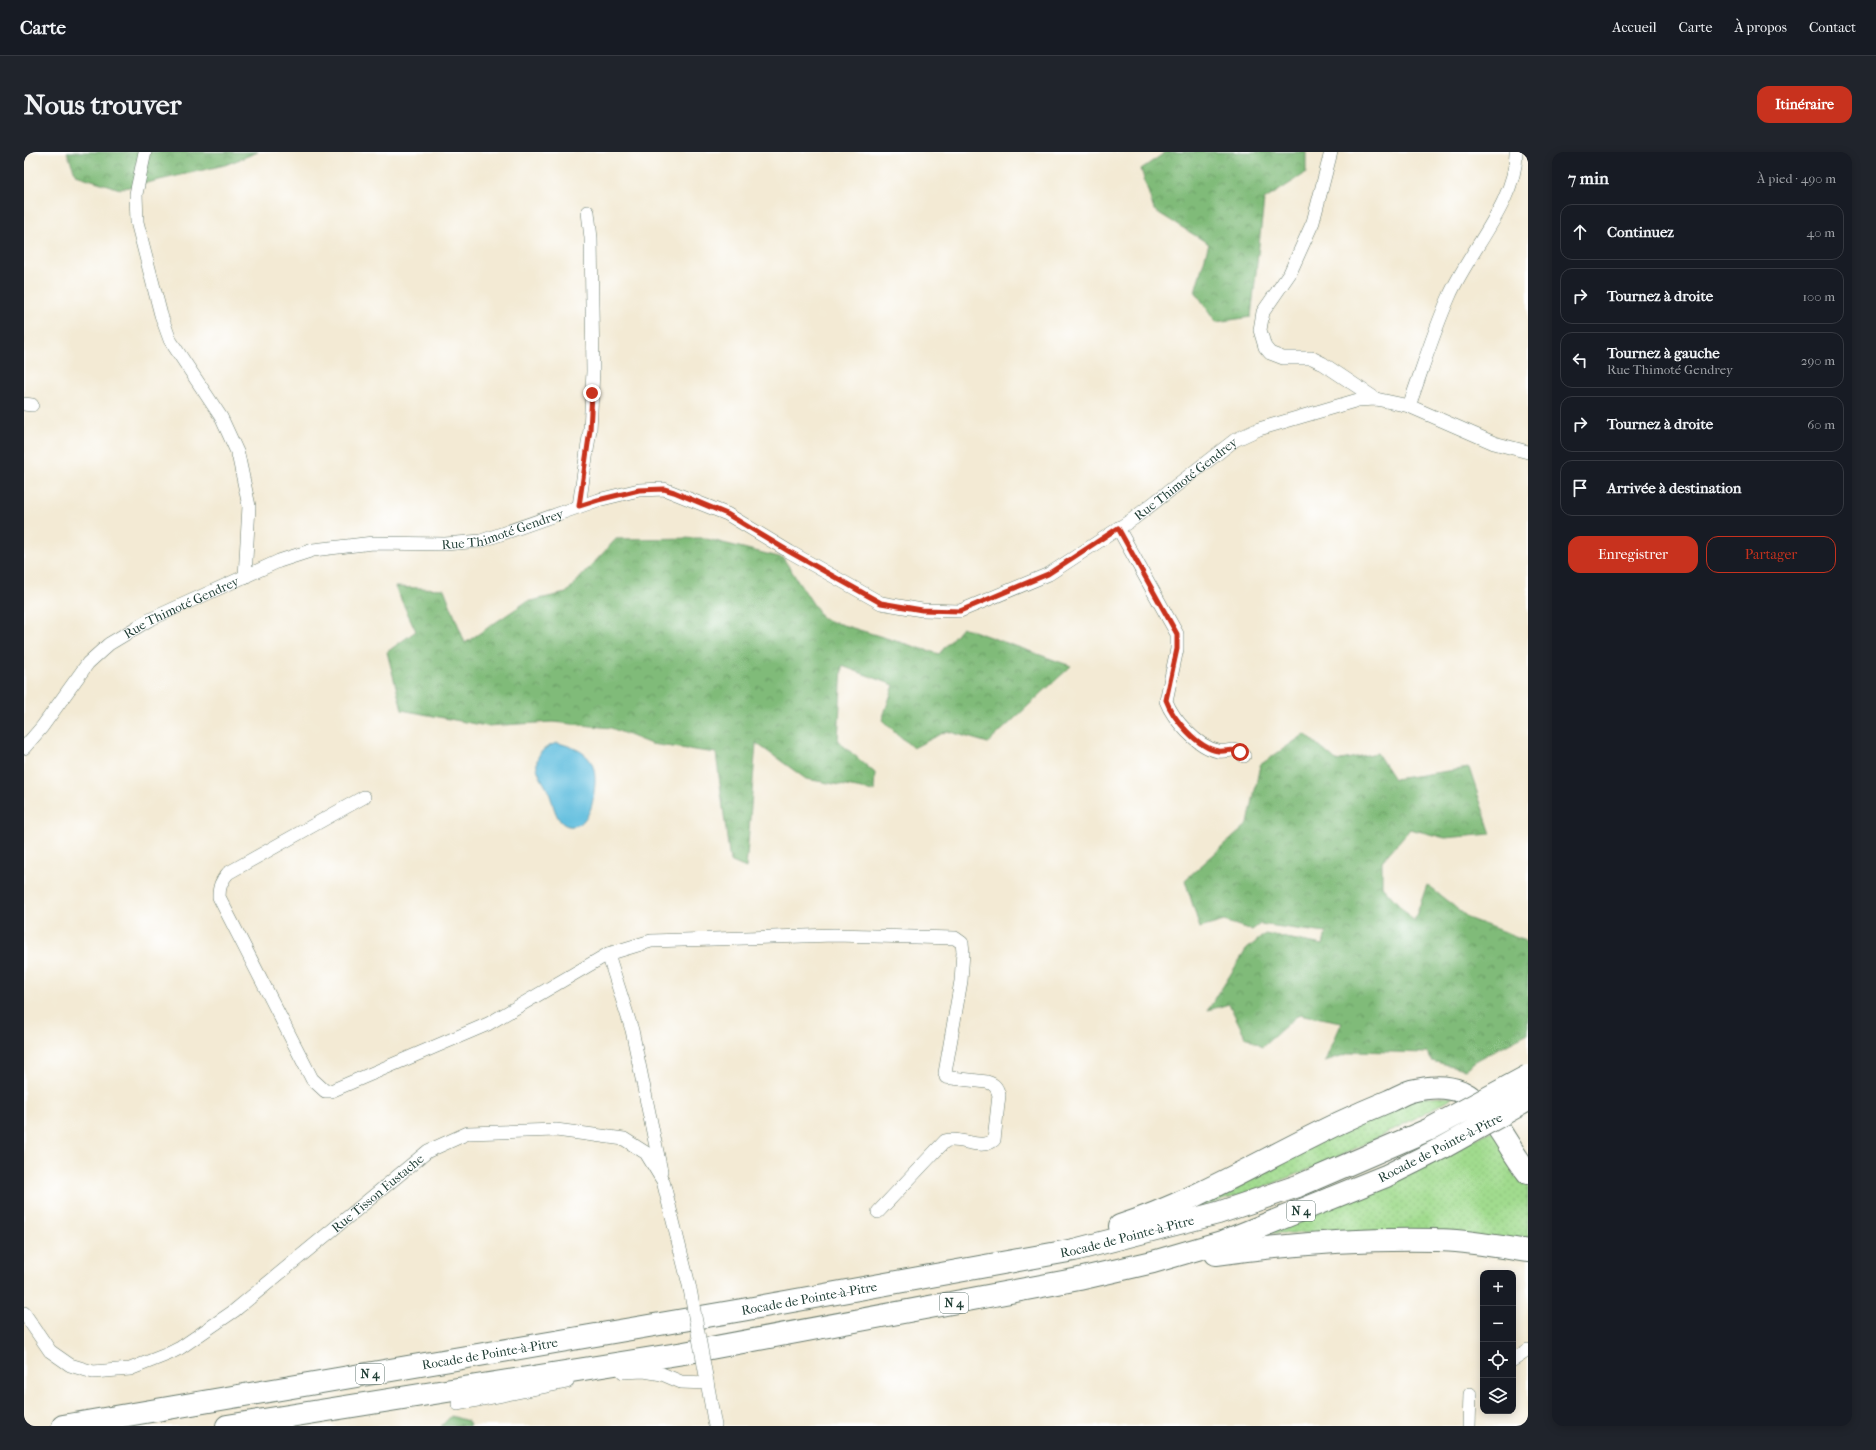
<!DOCTYPE html>
<html lang="fr">
<meta charset="utf-8">
<style>
:root{--surface:#171b24;--page:#20242c;--text:#f1f3f6;--muted:#9ea1a6;--line:#363941;--accent:#c8321e}
body{margin:0;font-family:"IM FELL French Canon",serif;background:var(--page);color:var(--text)}
.controls{position:absolute;right:12px;bottom:12px;display:grid;overflow:hidden;border-radius:8px;box-shadow:0 2px 10px #0003}
.controls button{width:36px;height:36px;display:grid;place-items:center;padding:0;border:0;border-bottom:1px solid var(--line);background:var(--surface);color:var(--text);font:20px sans-serif}
.stop{position:absolute;width:12px;height:12px;margin:-9px;border:3px solid #c8321e;border-radius:50%;background:#fff}
.stop.end{background:#c8321e;border-color:#fff;box-shadow:0 1px 4px #0008}
.list{margin:0;padding:0;list-style:none}
h2{display:flex;justify-content:space-between;align-items:center;height:52px;margin:0;padding:0 16px;font-size:17px}
h2 small{font-size:13px;font-weight:400;color:var(--muted)}
.list li{display:grid;grid-template-columns:26px 1fr auto;gap:12px;align-items:center;box-sizing:border-box;height:56px;margin:0 8px 8px;padding:0 8px;border:1px solid var(--line);border-radius:12px}
.list b{display:block;font-size:15px;white-space:nowrap}
.list p{margin:0;font-size:13px;white-space:nowrap;color:var(--muted)}
.list em{font-size:13px;font-style:normal;color:var(--muted)}
.actions{display:flex;gap:8px;padding:12px 16px}
.actions a{flex:1;padding:9px 0;border:1px solid var(--accent);border-radius:12px;text-align:center;font-size:14px;color:var(--accent)}
.actions .main{background:var(--accent);color:#fff}
.icon{flex:none;width:22px;height:22px;fill:none;stroke:currentColor;stroke-width:2;stroke-linecap:round;stroke-linejoin:round}
.map{position:relative;flex:none;width:1504px;height:1274px;overflow:hidden;border-radius:12px}
header{display:flex;align-items:center;gap:24px;box-sizing:border-box;height:56px;padding:0 20px;background:var(--surface);border-bottom:1px solid var(--line)}
header strong{font-size:19px}
nav{display:flex;gap:22px;margin-inline-start:auto;font-size:14px}
.intro{display:flex;align-items:center;justify-content:space-between;box-sizing:border-box;height:96px;padding:0 24px}
h1{margin:0;font-size:28px}
.button{padding:10px 18px;border-radius:12px;background:var(--accent);color:#fff;font-size:14px;font-weight:700}
main{display:flex;gap:24px;padding:0 24px}
aside{flex:1;background:var(--surface);border-radius:12px;box-shadow:0 2px 10px #0003}
.map>svg:first-child{display:block}
.grass{fill:url(#grass-dots);stroke:#608c61}
.forest{fill:url(#forest-crowns);stroke:#507c56}
.water{fill:#60bede;stroke:#407e89}
.lines{fill:none;stroke-linecap:round;stroke-linejoin:round}
.street-casing{stroke:#697a6c;stroke-width:14}
.highway-casing{stroke:#697a6c;stroke-width:24}
.street{stroke:#fff;stroke-width:13}
.highway{stroke:#fff;stroke-width:22}
.street-bridge-casing{stroke:#697a6c;stroke-width:14;stroke-linecap:butt}
.highway-bridge-casing{stroke:#697a6c;stroke-width:24;stroke-linecap:butt}
.street-bridge{stroke:#fff;stroke-width:13}
.highway-bridge{stroke:#fff;stroke-width:22}
.route{stroke:#c8321e;stroke-width:5}
.labels{text-anchor:middle;stroke-width:3;stroke-linejoin:round;paint-order:stroke}
.shield{fill:#fff;stroke:#627771;stroke-width:1}
.shield-label{font-size:12px;font-weight:bold;fill:#1f3d34}
.street-label{font-size:13px;fill:#1f3d34;stroke:#fff}
</style>
<header>
<strong>Carte</strong>
<nav><a>Accueil</a><a>Carte</a><a>À propos</a><a>Contact</a></nav>
</header>
<div class="intro"><h1>Nous trouver</h1><a class="button">Itinéraire</a></div>
<main>
<div class="map">
<svg width="1504" height="1274" viewBox="0 0 1504 1274">
<defs>
<pattern id="grass-dots" width="8" height="8" patternUnits="userSpaceOnUse"><rect width="8" height="8" fill="#a1db8e"/><path d="M2 2h.1M6 6h.1" fill="none" stroke="#8abd7b" stroke-width="1.8" stroke-linecap="round"/></pattern>
<pattern id="forest-crowns" width="20" height="18" patternUnits="userSpaceOnUse"><rect width="20" height="18" fill="#80bb79"/><path d="M2 6a3 3 0 1 1 6 0M12 15a3 3 0 1 1 6 0" fill="none" stroke="#689964"/></pattern>
</defs>
<rect width="100%" height="100%" fill="#fff"/>
<filter id="ink" filterUnits="userSpaceOnUse"><feTurbulence type="fractalNoise" baseFrequency=".025" numOctaves="2"/><feDisplacementMap in="SourceGraphic" scale="8" xChannelSelector="R" yChannelSelector="G"/><feConvolveMatrix kernelMatrix="1 2 1 2 8 2 1 2 1" color-interpolation-filters="sRGB"/></filter>
<filter id="wash" filterUnits="userSpaceOnUse"><feTurbulence type="fractalNoise" baseFrequency=".012" numOctaves="4" result="noise"/><feDisplacementMap in="SourceGraphic" scale="16" xChannelSelector="R" yChannelSelector="G"/><feGaussianBlur stdDeviation="0.9" result="paint"/><feColorMatrix in="noise" values="0 0 0 0 0 0 0 0 0 0 0 0 0 0 0 0 0 1.4 0 .05"/><feComposite in="paint" operator="in"/></filter>
<g filter="url(#wash)">
<rect width="100%" height="100%" fill="#f3ead4"/>
<path class="grass" d="M1431,944c-60,34 -122,66 -186,89 -37,13 -74,24 -110,35l254,-123z
M1470,978l34,56v55l-171,-8h-91z"/>
<path class="forest" d="M43,0h191l-33,13 -105,24 -44,-14z
M1142,0h140v21l-42,27 -13,117 -35,5 -21,-31 14,-47 -55,-34 -13,-41z
M679,386l80,20 40,61 116,35 23,-27 109,39 -83,77 -41,-12 -34,17 -31,-28 12,-35 -52,-19 -4,75 37,32 -1,18 -68,-12 -50,-36 -10,125 -16,-7 -14,-108 -65,-9 -40,-16 -58,-6 -67,4 -84,-16 -15,-58 29,-21 -21,-44 49,2 21,54 61,-41 40,-9 50,-54z
M1281,582l31,27 41,-8 17,26 75,-11 22,66 -46,4 -35,-9 -28,32v25l32,35 13,-36 43,34 53,20 5,6v88l-50,26 -13,10 -33,-8 -5,-8 -70,-2 -32,10 17,-39 -43,-8 -37,33 -17,-11 -16,-32 -21,6 38,-60 19,-16 58,11 3,-12 -66,-9 -8,6 -28,-9 -24,7 -15,-48 63,-56 12,-59z
M427,1264l17,5 2,5h-29z"/>
<path class="water" d="M534,591c28,7 41,17 36,49 -1,10 -3,20 -10,28 -3,4 -6,5 -10,6 -18,3 -20,-22 -25,-33 -3,-8 -9,-14 -11,-22 -5,-15 6,-25 20,-28z"/>
</g>
<g filter="url(#ink)">
<g class="lines">
<g class="street-casing">
<g id="street">
<path d="M121,0l-9,42 1,28 24,93 9,25 51,77 17,37 11,52 -4,71"/>
<path d="M1307,0l-18,70 -23,51 -27,39 -3,18 5,17 5,6 13,5h29l10,5 54,36"/>
<path d="M0,252l8,1"/>
<path d="M1385,254c13,-36 24,-73 40,-109 19,-45 68,-96 67,-145"/>
<path d="M555,354l11,-76 3,-59 -2,-133 -3,-26"/>
<path d="M1094,376l59,106v15l-11,52c7,18 31,46 52,50 12,2 15,-6 26,5"/>
<path id="s1" d="M0,596l18,-21 46,-64 21,-19 40,-24 130,-59 34,-11 60,-7 72,1 36,-3 117,-41 41,-10 25,-1 63,25 63,38 91,51 41,7 38,1 89,-37 84,-55 102,-79 24,-11 99,-29 18,-1 33,7 85,37 34,9"/>
<path d="M340,645l-136,76c-7,8 -9,14 -9,24l93,182 13,12h6l157,-67 120,-70 43,-13 183,-6 121,3 7,5 1,9 -2,29 -16,92 1,4 6,1 35,4c8,2 10,6 12,13l-5,45c-13,11 -34,-4 -49,1l-67,71"/>
<path d="M584,802l24,76 29,141"/>
<path id="s2" d="M0,1161l26,38 20,14 23,7 37,-3 38,-15 12,-6 54,-37 194,-160 40,-18 88,-3 68,9 22,14 17,28 27,108"/>
<path d="M1489,1208l15,-10"/>
<path d="M599,1220l21,-1 18,3 19,8 26,1"/>
<path d="M682,1224l9,50"/>
<path d="M434,1252l109,-22"/>
<path d="M1445,1274l1,-32"/>
</g>
</g>
<g class="highway-casing">
<g id="highway">
<path d="M1096,1074c76,-25 147,-69 219,-103 17,-8 33,-15 50,-22 7,-3 15,-8 22,-10 17,-4 34,-6 51,1 29,13 46,57 66,81"/>
<path d="M1192,1102c73,-10 147,-16 221,-14 30,0 61,7 91,11"/>
<path id="s3" d="M39,1274l679,-116 332,-60 144,-37 80,-27 132,-57"/>
<path d="M203,1274l457,-73 395,-74 74,-17 72,-21 161,-65 58,-29"/>
</g>
</g>
<use href="#street" class="street"/>
<use href="#highway" class="highway"/>
<g class="street-bridge-casing">
<path id="street-bridge" d="M666,1137l16,87"/>
</g>
<g class="highway-bridge-casing">
<path id="highway-bridge" d="M1406,977l98,-53
M1420,995l84,-47"/>
</g>
<use href="#street-bridge" class="street-bridge"/>
<use href="#highway-bridge" class="highway-bridge"/>
</g>
</g>
<g class="lines" filter="url(#ink)">
<path class="route" d="M568,241l-2,37 -11,76 19,-6 41,-10 25,-1 10,3 53,22 63,38 91,51 41,7 38,1 88,-37 70,-46 59,106v15l-11,51c7,19 32,48 52,51 9,1 14,-3 22,1"/>
</g>
<g class="labels">
<g class="shield">
<rect x="1263" y="1049" width="28" height="20" rx="3"/>
<rect x="916" y="1141" width="28" height="20" rx="3"/>
<rect x="332" y="1212" width="28" height="20" rx="3"/>
</g>
<g class="shield-label">
<text x="1277" y="1063">N 4</text>
<text x="930" y="1155">N 4</text>
<text x="346" y="1226">N 4</text>
</g>
<g class="street-label">
<text dy="5" stroke="none"><textPath href="#s1" startOffset="1308">Rue Thimoté Gendrey</textPath></text>
<text dy="5" stroke="none"><textPath href="#s1" startOffset="552">Rue Thimoté Gendrey</textPath></text>
<text dy="5" stroke="none"><textPath href="#s1" startOffset="216">Rue Thimoté Gendrey</textPath></text>
<text transform="translate(1416 995) rotate(-27)" y="5">Rocade de Pointe-à-Pitre</text>
<text dy="5" stroke="none"><textPath href="#s2" startOffset="437">Rue Tisson Eustache</textPath></text>
<text dy="5" stroke="none"><textPath href="#s3" startOffset="1081">Rocade de Pointe-à-Pitre</textPath></text>
<text dy="5" stroke="none"><textPath href="#s3" startOffset="757">Rocade de Pointe-à-Pitre</textPath></text>
<text dy="5" stroke="none"><textPath href="#s3" startOffset="433">Rocade de Pointe-à-Pitre</textPath></text>
</g>
</g>
</svg>
<div class="controls">
<button>+</button>
<button>−</button>
<button><svg class="icon" aria-label="locate" viewBox="0 0 24 24"><circle cx="12" cy="12" r="6"/><path d="M12 2v4M12 18v4M2 12h4M18 12h4"/></svg></button>
<button><svg class="icon" aria-label="layers" viewBox="0 0 24 24"><path d="M12 4l9 5-9 5-9-5zM3 14l9 5 9-5"/></svg></button>
</div>
<div class="stop" style="left:1216px;top:600px"></div>
<div class="stop end" style="left:568px;top:241px"></div>
</div>
<aside>
<h2>7 min<small>À pied · 490 m</small></h2>
<ul class="list">
<li><svg class="icon" aria-label="ahead" viewBox="0 0 24 24"><path d="M12 20V5M6 11l6-6 6 6"/></svg><div><b>Continuez</b></div><em>40 m</em></li>
<li><svg class="icon" aria-label="right" viewBox="0 0 24 24"><path d="M7 20v-9h11M14 6l5 5-5 5"/></svg><div><b>Tournez à droite</b></div><em>100 m</em></li>
<li><svg class="icon" aria-label="left" viewBox="0 0 24 24"><path d="M17 20v-9H6M10 6l-5 5 5 5"/></svg><div><b>Tournez à gauche</b><p>Rue Thimoté Gendrey</p></div><em>290 m</em></li>
<li><svg class="icon" aria-label="right" viewBox="0 0 24 24"><path d="M7 20v-9h11M14 6l5 5-5 5"/></svg><div><b>Tournez à droite</b></div><em>60 m</em></li>
<li><svg class="icon" aria-label="arrive" viewBox="0 0 24 24"><path d="M6 21V4h12l-3 4 3 4H6"/></svg><div><b>Arrivée à destination</b></div></li>
</ul>
<div class="actions"><a class="main">Enregistrer</a><a>Partager</a></div>
</aside>
</main>
